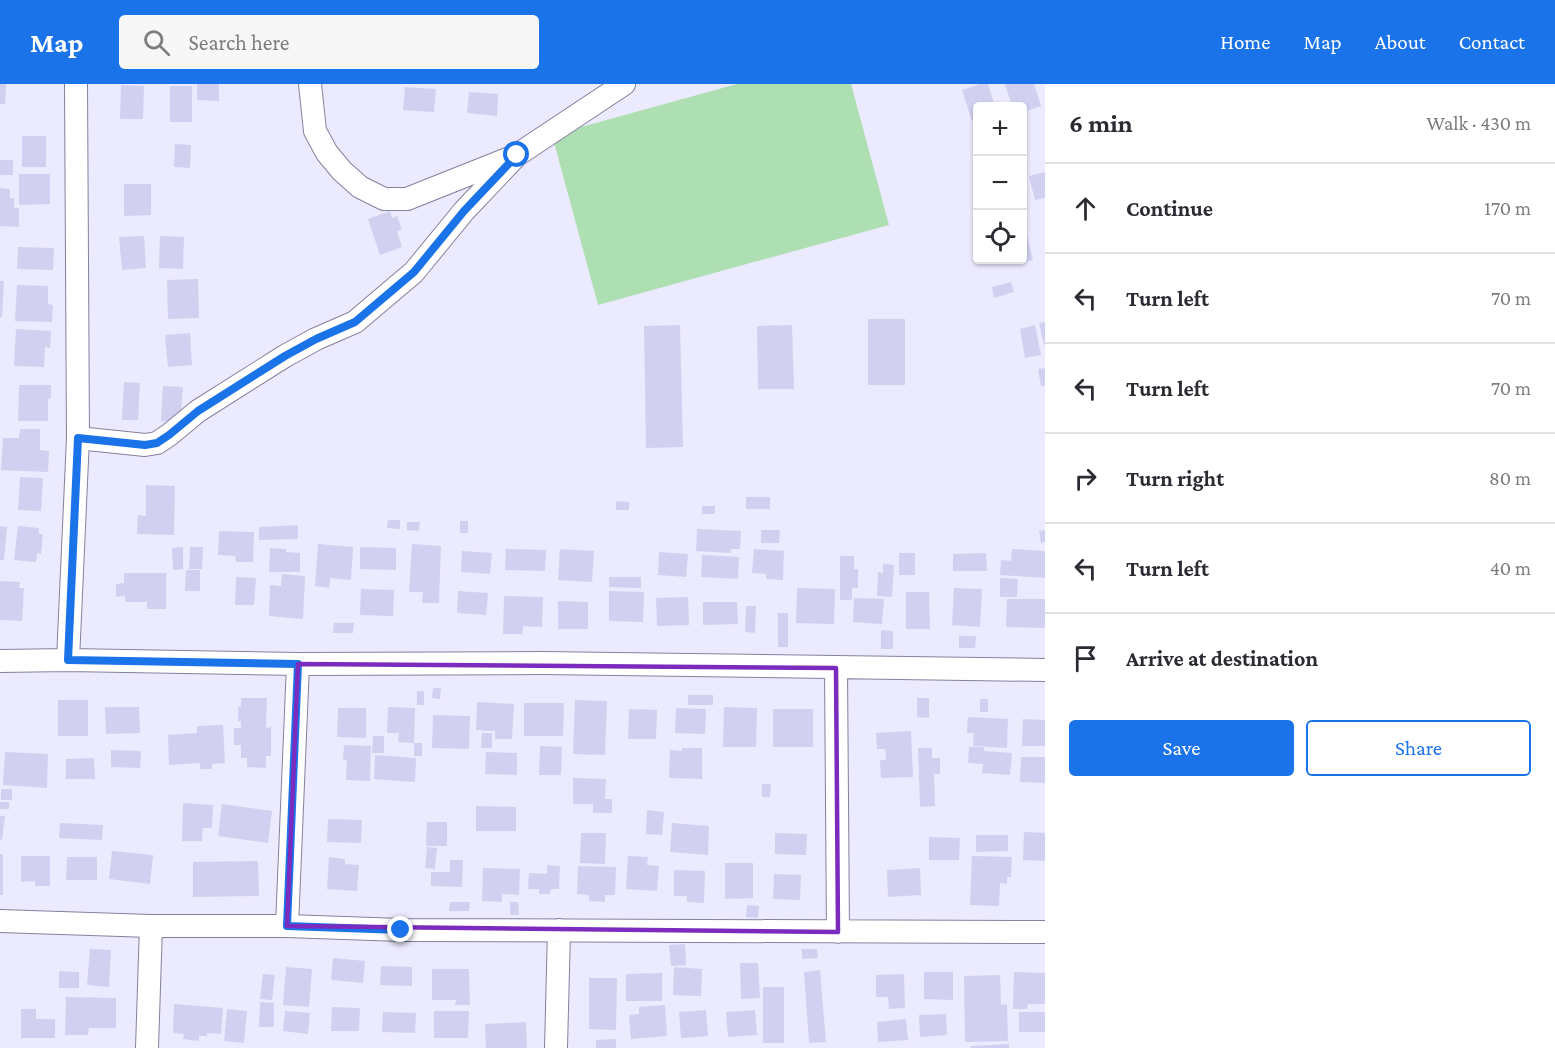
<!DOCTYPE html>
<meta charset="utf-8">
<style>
:root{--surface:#fff;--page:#f7f7f7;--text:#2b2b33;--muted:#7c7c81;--line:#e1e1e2;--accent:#1a73e8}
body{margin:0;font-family:"Crimson Pro",serif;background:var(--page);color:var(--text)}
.controls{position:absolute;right:18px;top:18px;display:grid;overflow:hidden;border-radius:6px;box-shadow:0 2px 4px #0004}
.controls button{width:54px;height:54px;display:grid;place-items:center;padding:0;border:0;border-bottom:2px solid var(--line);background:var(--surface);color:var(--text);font:30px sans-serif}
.stop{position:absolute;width:18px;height:18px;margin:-14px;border:4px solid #1a73e8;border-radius:50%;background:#fff}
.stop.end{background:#1a73e8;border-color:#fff;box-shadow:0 2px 6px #0008}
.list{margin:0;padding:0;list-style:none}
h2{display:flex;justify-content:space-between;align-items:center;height:78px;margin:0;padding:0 24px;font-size:26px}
h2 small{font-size:20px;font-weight:400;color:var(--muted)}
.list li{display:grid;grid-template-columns:39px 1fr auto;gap:18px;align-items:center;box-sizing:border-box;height:90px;padding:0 24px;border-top:2px solid var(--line)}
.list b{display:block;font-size:22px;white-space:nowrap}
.list em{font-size:20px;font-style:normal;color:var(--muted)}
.actions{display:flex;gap:12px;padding:18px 24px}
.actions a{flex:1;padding:14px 0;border:2px solid var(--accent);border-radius:6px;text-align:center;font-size:21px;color:var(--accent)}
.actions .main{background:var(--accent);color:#fff}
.icon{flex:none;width:33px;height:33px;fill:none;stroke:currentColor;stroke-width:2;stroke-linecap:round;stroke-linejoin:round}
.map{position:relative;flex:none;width:1045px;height:964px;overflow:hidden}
header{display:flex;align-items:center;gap:36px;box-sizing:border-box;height:84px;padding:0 30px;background:var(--accent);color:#fff}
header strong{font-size:28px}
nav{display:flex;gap:33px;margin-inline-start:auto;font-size:21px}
.search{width:420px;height:54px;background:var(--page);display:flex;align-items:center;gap:15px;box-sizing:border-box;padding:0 21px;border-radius:6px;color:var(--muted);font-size:22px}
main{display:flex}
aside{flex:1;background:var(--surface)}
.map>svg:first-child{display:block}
.green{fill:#aedfb2}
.building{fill:#d1d0f1}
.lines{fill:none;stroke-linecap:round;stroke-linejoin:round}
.street-casing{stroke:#84819e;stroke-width:24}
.street{stroke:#fff;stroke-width:22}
.route{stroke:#1a73e8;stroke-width:8}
.marked{fill:none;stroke:#7b2cbf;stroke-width:4.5;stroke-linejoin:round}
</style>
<header>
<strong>Map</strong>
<div class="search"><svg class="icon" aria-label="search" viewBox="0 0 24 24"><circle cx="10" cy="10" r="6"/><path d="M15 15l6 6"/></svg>Search here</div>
<nav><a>Home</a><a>Map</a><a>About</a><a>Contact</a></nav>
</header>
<main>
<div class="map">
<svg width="1045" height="964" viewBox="0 0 1045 964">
<rect width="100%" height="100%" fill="#eceafe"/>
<path class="green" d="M737,0h114l38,141 -291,80 -46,-170z"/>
<path class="building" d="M0,0h6l-1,20h-5z
M197,0h22v17l-22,-1z
M980,0h8l7,22h-17v13l-6,2 -10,-31z
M1005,0h29l7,22 -18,6v-6h-11z
M121,1l23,1 -1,33h-23z
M170,2h22v36h-22z
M405,3l31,2 -2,23 -31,-2z
M469,8l29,2 -1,22 -30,-3z
M978,43v26h-2l-3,-25z
M22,52h24v31h-24z
M175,60l16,1 -1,23 -16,-1z
M0,76h13v15h-13z
M1045,88v26l-10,2 -6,-24z
M19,90h31v30l-31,1z
M124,100h27v31l-27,1z
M0,104l10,1v9h4v10h5v19l-19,-1z
M390,127l2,7 5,-2 5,14 -5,1 5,16 -22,8 -12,-36z
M1026,147l7,29 -18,4 -1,-4h9v-28z
M144,152l2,32 -24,2 -3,-33z
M160,152l24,1 -1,32 -24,-1z
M18,163l36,1 -1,22 -36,-1z
M198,195l1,39 -31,1 -1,-39z
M0,197h4l-2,36h-2z
M1011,198l3,10 -20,6 -2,-11z
M17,201l31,1v18l5,1 -1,17 -37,-1z
M868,235h37v66h-37z
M1045,238v23h-1l-5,-22z
M680,241l3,122 -37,1 -2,-122z
M792,241l2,64h-36l-1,-63z
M1035,241l6,30 -16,3 -5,-29z
M16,245l35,2 -1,17 -5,-1 -1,20 -30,-1z
M190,249l2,32 -24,2 -3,-32z
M1045,284v18h-4l-3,-17z
M124,298l16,1 -2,37h-16z
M19,301h32v13l-3,1v22h-30z
M163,302l20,1 -3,36 -19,-2z
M20,345h20v21l9,1 -1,21 -47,-2 2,-32h16z
M20,393l23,1 -2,33 -23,-1z
M146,401l29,1 -1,49 -37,-1 1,-19 8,1z
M746,413h24v12h-24z
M616,417l13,1v8h-13z
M702,422h13v8h-13z
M388,436h12v9l-13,-1z
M460,437h8v12h-8z
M407,438h13l-1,9 -12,-1z
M298,441v14l-39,1v-13z
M0,442l7,1 -3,33h-4z
M18,442l21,2v6h4l-2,20 -4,-1 -1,9 -22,-2z
M697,445l44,2 -1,18h-9v4l-35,-2z
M761,446h19l-1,13h-18z
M1045,446v12l-4,1 -2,-12z
M219,447l35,1 -1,30h-17l-1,-6 -17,-1z
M318,460l35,3 -2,33 -21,-2 -1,10 -14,-2z
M412,460l29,2 -2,57h-17l1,-11h-14z
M183,463v22l-10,1 -1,-22z
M190,463h13l-1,22h-13z
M360,463l36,1v22l-36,-1z
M270,464l16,1v3l14,1v19h-31z
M506,465l40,1 -1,21 -40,-1z
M560,465l34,2 -2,31 -34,-2z
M754,465l30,2 -1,29 -17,-1v-5l-14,-1z
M1012,465l33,2v27l-45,-3 1,-15 10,1z
M462,467l30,2 -2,21 -29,-2z
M659,468l29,2 -2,23 -28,-2z
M899,469h16v22h-16z
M986,469l1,18h-34v-17z
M702,471l37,2 -1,22 -37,-2z
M840,472h14v13h4v19h-6v12h-12z
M883,480l11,1 -2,32 -15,-1 1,-24 5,1z
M186,486h14v21h-15z
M124,489h42v36h-19v-7h-22v-6l-9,1v-13l8,-1z
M282,490l23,2 -2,43 -34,-3 1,-31 11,1z
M236,493l20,1 -2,27h-19z
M609,493h32v11l-32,-1z
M1000,494l18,1 -1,18h-17z
M0,497l20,1 -1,6h5l-2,33 -22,-1z
M797,504l38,1 -1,35 -38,-1z
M954,504l28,1 -2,38 -28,-2z
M361,505l33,1 -1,26 -33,-1z
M458,507l30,2 -2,22 -29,-2z
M609,507l35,1 -1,30 -34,-1z
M906,508h23l1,37h-24z
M504,512l39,1 -1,30 -19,-1 -1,8h-19z
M688,513l1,28 -32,1 -1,-28z
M854,514l30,1 -2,25 -29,-2z
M1007,515h38v29l-39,-1z
M558,517l30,1v27h-30z
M703,518h34l1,22 -35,1z
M746,522h10l-1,27 -10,-1z
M778,529h10v34h-10z
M334,539h20l-1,10h-20z
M881,546l12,1v18h-12z
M959,552h17l-1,12h-16z
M433,604h8l-1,11 -8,-1z
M417,607h7v14h-7z
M688,611h25v10h-25z
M241,614h26l-1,30 5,-1v29h-5v12l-19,-1v-9h-6v-13h-7v-17h7v-7h-3v-14h3z
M917,614h12v20l-12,-1z
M980,615h8v13h-8z
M58,616h30v36h-30z
M575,616l32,1 -2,54 -32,-1z
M477,618l37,2 -2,35h-17v-8l-19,-1z
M524,619h40l-1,33h-39z
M105,623h34l1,26 -34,1z
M388,623l27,1 -1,35 -16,-1 1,-9h-12z
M724,623l33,1 -1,39h-33z
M338,624h28v30l-29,-1z
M676,624l30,1 -1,25 -30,-1z
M629,625l28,1 -1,29h-28z
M773,625h40v38h-40z
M433,631l37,1 -1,33 -37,-1z
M968,633l40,2 -1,29 -34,-2 1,-13h-7z
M1023,635l22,1v26h-23z
M223,641l2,38 -13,1v5h-12v-6l-31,2 -1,-30 29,-2v-7z
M911,647l2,46 -32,1 -1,-18h6l-1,-11h-8l-1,-16z
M482,649h10v15h-11z
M373,652h11v17h-12z
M414,659h8v13h-8z
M344,661l27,1 -1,35 -24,-1 1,-20h-4z
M540,662l22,1 -1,28h-22z
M969,663h15v4l28,2 -2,22 -28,-2 1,-9 -15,-1z
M682,664h20v31l-33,-1 1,-28 12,1z
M918,664h14v10h8v16h-6l1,32 -15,1z
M111,666l30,1 -1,17 -29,-1z
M5,668l43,2 -1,34 -44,-3z
M486,668l31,1v22l-32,-1z
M375,671l41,3 -1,24 -41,-3z
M1021,673h24v26l-25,-1z
M94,674l1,21h-29v-20z
M573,694l33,1 -1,20h7v14h-19v-9h-20z
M762,700h9l-1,13h-8z
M1,705h11v11h-11z
M0,718h9v7h-9z
M183,719l30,2 -1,23h-9l-1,13h-20z
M222,720l50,7 -4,32 -50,-7z
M476,722l40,1v24h-40z
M647,726l17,2 -2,23 -16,-1z
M0,732h5l-3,24h-2z
M328,735l34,1 -1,23 -34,-1z
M427,738h20v24h-21z
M60,739l43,2 -1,15 -43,-2z
M672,739l37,3 -1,29 -38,-3z
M1024,748l21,1v28l-22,-1z
M581,749h25l-1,31 -25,-1z
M775,749l32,1 -1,21 -31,-1z
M976,751h32v16l-32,1z
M929,753l31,1 -1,22h-30z
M427,763l10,1 -2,21 -10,-1z
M112,767l41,4 -3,29 -41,-5z
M0,770h3v41h-3z
M21,772h29v30h-15v-5l-14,1z
M628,772l20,1 -1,8 12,1 -2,25 -31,-2z
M972,772l40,1 -1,20h-4v7l-7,-1 -1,23 -29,-1z
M67,773h30v23h-31z
M329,773l16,2v5l14,1 -2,26 -30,-2z
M450,776h13l-1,27 -31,-1v-14h19z
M258,777l1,35 -66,1v-35z
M725,779h28v35l-28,1z
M547,781l13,1 -1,23h-8l-1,5h-11v-5h-11l1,-16 18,1z
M578,782l38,1 -1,28h-10v7l-16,-1v-6l-12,-1z
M483,784l37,1 -1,26 -17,-1v8l-20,-1z
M920,784l1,27 -33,2 -1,-27z
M674,786l31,1 -1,32 -17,-1v-6h-13z
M774,790l27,1 -1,25 -27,-1z
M450,818h20l-1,9h-20z
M510,818h8l1,13h-9z
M747,821l12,1 -1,12 -12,-1z
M685,860l1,21 -15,1 -2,-21z
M90,865l21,1 -2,37 -22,-2z
M802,865h15l1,9 -16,1z
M333,874l32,3 -2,22 -32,-3z
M740,879h18l2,35 -19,1z
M381,882l31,1v19l-32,-1z
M286,883l26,2 -3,38 -26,-2z
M674,883l28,2 -1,27 -28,-1z
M432,885h37l1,36h-15l1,-5h-24z
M820,886l6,72 -17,1 -5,-71z
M59,887l20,1v16h-20z
M924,888h29v28l-29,-1z
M1014,888l31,1v31h-17l-1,5h-14z
M662,889v28h-36v-27z
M263,890l12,1 -3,25 -12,-1z
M904,890l1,34 -16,1 -1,-12h-12v-22z
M1000,891l1,30 6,-1 1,37 -43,1 -1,-66z
M589,894h28l-1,52 -27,-1z
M763,903h21v56h-21z
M66,913l50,1v30h-27l-1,7h-23z
M260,918l14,1v24h-15z
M174,920l49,4 -2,26 -14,-1v3h-8v5l-16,-2 1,-5 -11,-1z
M665,921l2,31 -36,3 -2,-24 10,-1v-7z
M332,923l28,1 -1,23h-28z
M21,925h15v10h19v19h-34z
M227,925l20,2 -3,32 -20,-2z
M706,926l2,26 -27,2 -2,-26z
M755,926l2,25 -29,2 -2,-25z
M285,927l25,2 -2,21 -25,-3z
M434,927h35l-1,27h-34z
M383,928l33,1 -1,20 -33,-1z
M1019,928h26v20h-26z
M946,930l1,21 -27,2 -1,-22z
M906,935l2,21 -30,2 -1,-20z
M526,938l1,26h-41l-1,-24z
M616,955v9h-20v-8z
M1009,960v4h-38v-2z"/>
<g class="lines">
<g class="street-casing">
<path id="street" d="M310,0l5,47 12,22 15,18 18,16 24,12h23l103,-41
M78,354l67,7 12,-2 12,-8 29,-24 87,-55 31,-17 39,-17 59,-50 50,-61 53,-56 107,-71
M68,576l10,-222 -2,-354
M0,577l68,-1 230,4 244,-1 503,7
M836,584l2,264
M0,837l151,5h136l114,4 644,2
M287,842l11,-262
M147,964l4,-122
M556,964l3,-118"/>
</g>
<use href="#street" class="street"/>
</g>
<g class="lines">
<path class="route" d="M401,846l-114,-4 11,-262 -230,-4 10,-222 67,7 12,-2 12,-8 29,-24 87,-55 31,-17 39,-17 59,-50 50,-61 53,-56"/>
</g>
<path class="marked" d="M298,580l538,4 2,264 -551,-6z"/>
</svg>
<div class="controls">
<button>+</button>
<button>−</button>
<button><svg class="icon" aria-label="locate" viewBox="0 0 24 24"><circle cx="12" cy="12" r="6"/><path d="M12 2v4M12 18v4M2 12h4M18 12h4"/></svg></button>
</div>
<div class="stop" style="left:517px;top:71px"></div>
<div class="stop end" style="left:401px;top:846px"></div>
</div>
<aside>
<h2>6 min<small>Walk · 430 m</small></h2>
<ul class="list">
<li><svg class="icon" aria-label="ahead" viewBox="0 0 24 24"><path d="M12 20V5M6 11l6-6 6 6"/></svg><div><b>Continue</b></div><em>170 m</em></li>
<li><svg class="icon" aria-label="left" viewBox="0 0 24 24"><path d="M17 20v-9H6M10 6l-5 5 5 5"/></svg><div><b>Turn left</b></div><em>70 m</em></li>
<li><svg class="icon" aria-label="left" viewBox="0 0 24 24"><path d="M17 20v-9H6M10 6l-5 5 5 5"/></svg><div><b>Turn left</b></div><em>70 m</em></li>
<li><svg class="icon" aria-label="right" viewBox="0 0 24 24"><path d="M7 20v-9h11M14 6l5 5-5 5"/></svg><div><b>Turn right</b></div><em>80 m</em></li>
<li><svg class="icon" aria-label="left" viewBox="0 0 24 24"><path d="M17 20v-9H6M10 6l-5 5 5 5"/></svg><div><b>Turn left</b></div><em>40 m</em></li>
<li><svg class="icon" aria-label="arrive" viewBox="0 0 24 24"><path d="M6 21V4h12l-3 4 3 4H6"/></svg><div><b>Arrive at destination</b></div></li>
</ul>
<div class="actions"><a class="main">Save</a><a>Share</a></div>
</aside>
</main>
